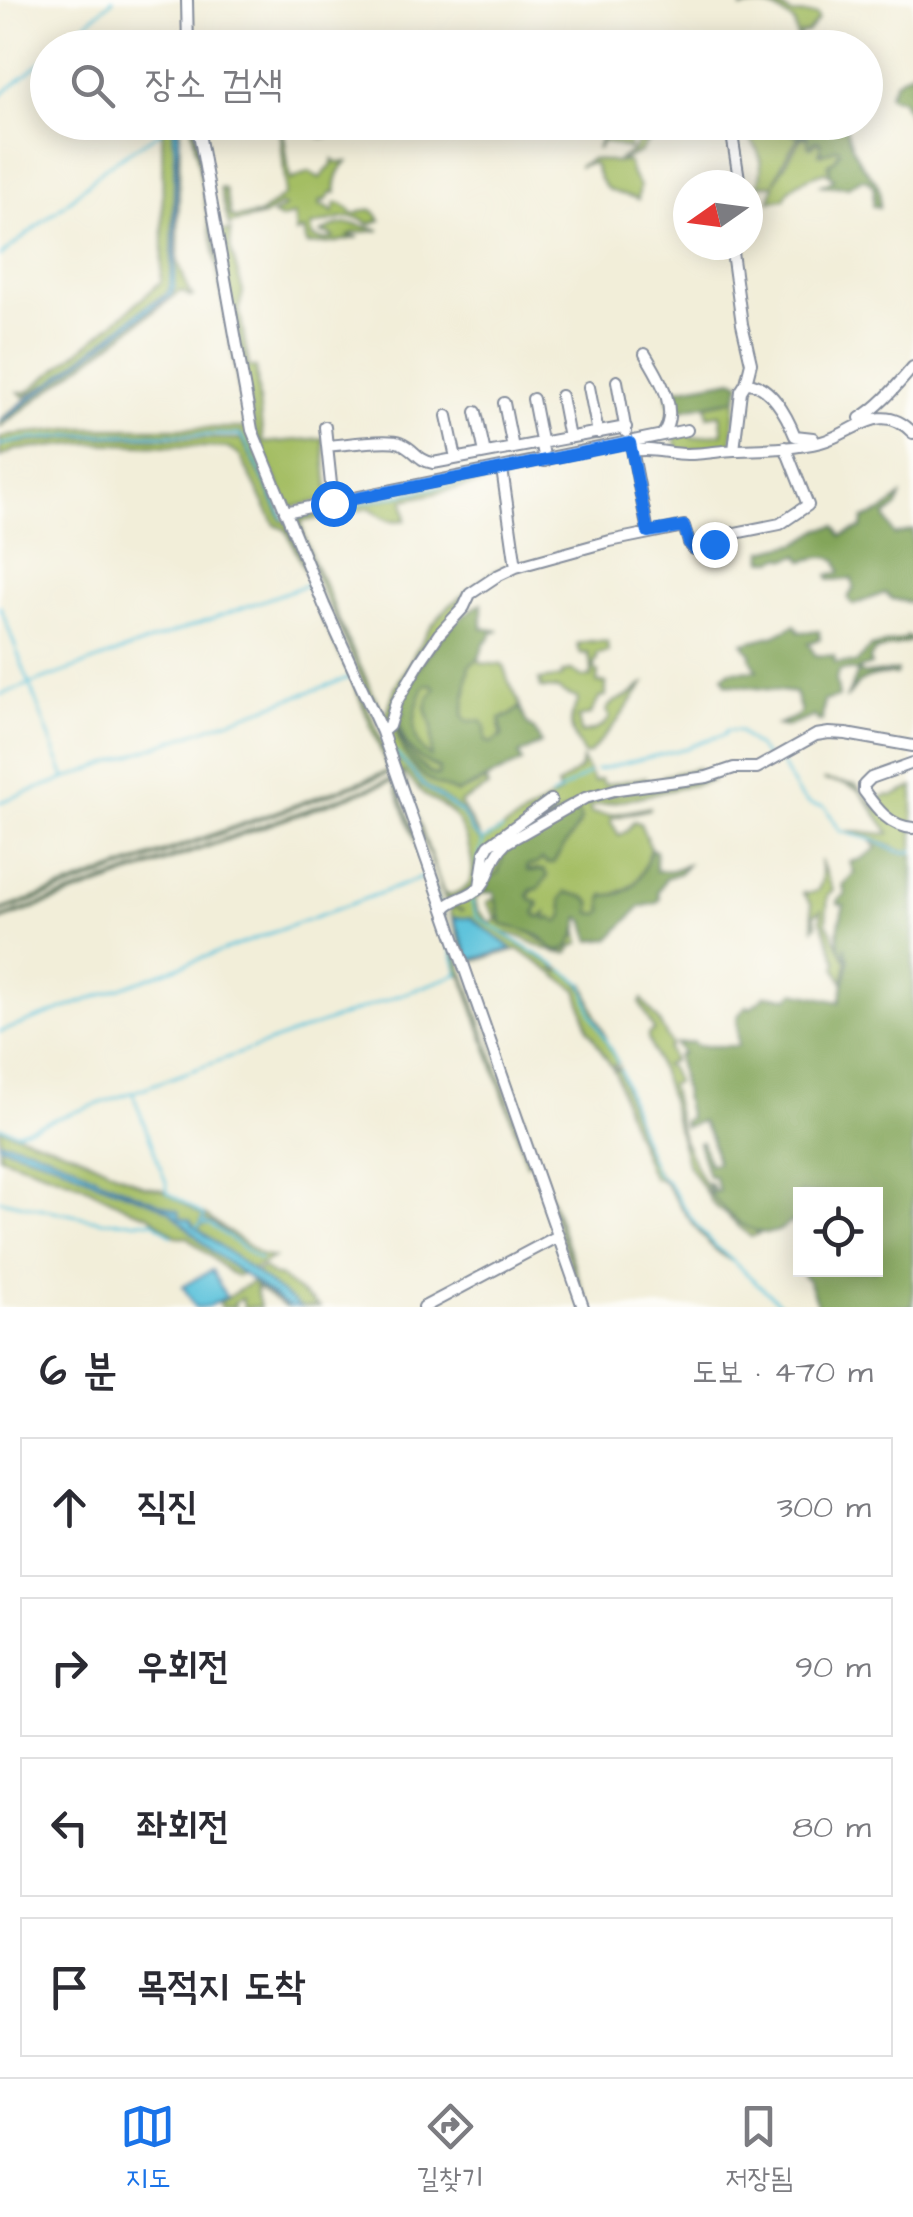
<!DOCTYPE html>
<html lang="ko">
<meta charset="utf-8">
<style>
:root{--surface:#fff;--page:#f2f2f3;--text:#2b2b33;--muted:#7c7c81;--line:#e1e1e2;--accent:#1a73e8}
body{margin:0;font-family:"Architects Daughter","Poor Story",sans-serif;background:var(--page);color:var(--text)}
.controls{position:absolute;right:30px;bottom:30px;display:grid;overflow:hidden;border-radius:0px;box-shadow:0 5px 25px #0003}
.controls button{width:90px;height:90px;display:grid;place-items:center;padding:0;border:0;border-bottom:2px solid var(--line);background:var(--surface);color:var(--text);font:50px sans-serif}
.compass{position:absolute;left:673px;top:170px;width:90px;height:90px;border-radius:50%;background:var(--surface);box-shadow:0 5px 25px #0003;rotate:256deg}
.stop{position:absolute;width:30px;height:30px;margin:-22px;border:8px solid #1a73e8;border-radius:50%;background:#fff}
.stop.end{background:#1a73e8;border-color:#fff;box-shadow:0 2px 10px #0008}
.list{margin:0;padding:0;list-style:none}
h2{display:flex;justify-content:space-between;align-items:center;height:130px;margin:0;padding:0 40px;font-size:42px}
h2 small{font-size:32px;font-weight:400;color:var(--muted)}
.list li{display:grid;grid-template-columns:65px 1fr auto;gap:30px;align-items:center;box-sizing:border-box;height:140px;margin:0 20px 20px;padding:0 20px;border:2px solid var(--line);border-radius:0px}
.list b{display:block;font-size:38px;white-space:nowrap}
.list em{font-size:32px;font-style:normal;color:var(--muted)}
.icon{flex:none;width:55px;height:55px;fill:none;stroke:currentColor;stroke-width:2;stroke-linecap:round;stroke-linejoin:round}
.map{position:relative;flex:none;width:913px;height:1307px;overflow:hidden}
.search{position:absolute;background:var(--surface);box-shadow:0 5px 25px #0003;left:30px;right:30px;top:30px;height:110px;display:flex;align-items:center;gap:25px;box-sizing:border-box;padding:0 35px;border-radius:55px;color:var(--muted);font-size:38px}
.sheet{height:770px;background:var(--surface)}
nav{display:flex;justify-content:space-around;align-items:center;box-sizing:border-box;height:140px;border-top:2px solid var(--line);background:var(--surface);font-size:28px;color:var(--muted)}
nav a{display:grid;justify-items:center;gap:5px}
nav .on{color:var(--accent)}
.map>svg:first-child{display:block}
.green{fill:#a4be64;stroke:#607661;stroke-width:2.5;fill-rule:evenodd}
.forest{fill:#83a55a;stroke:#4f6a5c;stroke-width:2.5;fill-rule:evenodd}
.water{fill:#5dc3db;stroke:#3c799c;stroke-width:2.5}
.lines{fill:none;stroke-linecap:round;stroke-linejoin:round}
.stream{stroke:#5dc3db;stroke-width:2.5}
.minor-casing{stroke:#868e9c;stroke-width:14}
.minor{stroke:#fff;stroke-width:10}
.route{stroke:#1a73e8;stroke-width:12}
</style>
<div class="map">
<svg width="913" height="1307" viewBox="0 0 913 1307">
<rect width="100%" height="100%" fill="#fdfcf7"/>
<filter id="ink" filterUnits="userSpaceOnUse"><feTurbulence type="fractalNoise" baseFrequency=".01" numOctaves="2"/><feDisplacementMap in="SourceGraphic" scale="20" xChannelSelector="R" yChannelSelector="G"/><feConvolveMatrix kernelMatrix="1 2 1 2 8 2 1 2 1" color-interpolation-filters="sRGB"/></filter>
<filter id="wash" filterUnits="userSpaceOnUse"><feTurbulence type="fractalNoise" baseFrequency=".0048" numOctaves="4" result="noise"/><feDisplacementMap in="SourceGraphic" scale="40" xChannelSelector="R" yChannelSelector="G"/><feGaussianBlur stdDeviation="2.25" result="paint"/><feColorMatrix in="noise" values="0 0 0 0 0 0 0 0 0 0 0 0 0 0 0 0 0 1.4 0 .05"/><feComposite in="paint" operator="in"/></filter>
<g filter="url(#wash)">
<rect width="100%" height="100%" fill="#f2eed9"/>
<path class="green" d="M752,0l18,1 22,13 25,1 1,5 -11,13 -7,1v4l9,9h-7l-4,-5 -4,-20c-20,-15 -27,-20 -53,-13z
M282,122l67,1 -1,5 -24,9h-4l-5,-7 -21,-4 -11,2 7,52 19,-8 11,6 11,-12 2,-7 3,3h11c-7,5 -13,22 -11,31l-5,-1 -5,9 -5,-1 -1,5 8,3 5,5 3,-10c6,-1 15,7 17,11 16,-3 16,-11 28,6l-12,4c-15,-14 -39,-1 -58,2l2,12 10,2 11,-2 -2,-3 -11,-2c23,-15 37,-8 59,-3l-27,3 -4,3 10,1 -27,6 -25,2 -3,-15 -8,3 -2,-18 -14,4 -7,-4 12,-8 -4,-2 -17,11 -30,7 -5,3 -9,-38 5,1 6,28 3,1 25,-3 25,-20 1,-12 -5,-59z
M790,122v10l9,4 -16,26 -9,21 27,-45 7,-1 5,9 3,-5 4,1 1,6 -2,6 6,-1 12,-6 3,4 -6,10 -5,2v11l-4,-2c-17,6 -33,9 -41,27l-14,2 4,-16h-16c6,-18 3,-36 -11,-49v-13l3,12h8v-12z
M162,123h11l2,28 -4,136 -5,8 -11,5 -80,64 90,-64 9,-9 5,-154 -2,-14h3l-2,139 11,30 4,4 -2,1 -10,-6 -181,136v-4l33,-26 -33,23 46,-36 -22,13 -5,-5h8c46,-35 90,-71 134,-110l2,-31z
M191,123h3l57,314 32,80 -42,-83h-162l-79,10v-6l10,-3 68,-7h168z
M598,123h38l8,20 7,-10 -4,-10h16l-24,30 -22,8 17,-11 3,-10 -5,-10 -5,2 3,18 -27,-9 -6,9 4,-15z
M590,159l27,3 11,-1 4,14 8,11 -2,13c-27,-10 -33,-1 -44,-35l-5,-1 -11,4z
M231,230l-1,17 13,45 -4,16 10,59 7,1 7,75 60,-5 6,61 -40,9 -34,-75 -36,-201z
M736,399l-4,46 -49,6 -6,-2 -2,-14 16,-3 1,6 31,-5 -3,-19 -12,2 -2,-11z
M79,437l163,2 40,81h4l90,207 15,43 -6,5 -385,138v-3l386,-138 2,-3 -36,-90 -34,-69 -7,-26 -25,-54 -11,-5 -35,-69 -13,-8 -139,-5 -73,7 -15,7v-10l6,-3z
M502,474l1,12 -7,-6 -92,20 2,20c-17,3 -23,-2 -36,-12l-70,14 13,40 14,27 11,30 47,100 10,-31 33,-58 18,-21 24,-20 23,-17 21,-9 -45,30 -85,136 -96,-217 5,6z
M590,641l17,1 1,10 -11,2v6l-3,2 1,9 3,1 -1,11h9v13l-6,1 -10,18 -12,2 3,16c12,-2 23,-4 29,-16l-4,-6c6,-11 12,-10 22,-15 7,-3 9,-9 16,-12l-27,38 -28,32 -5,1c-12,-22 -19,-31 -6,-53l-1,-4 -14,-5 -5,-4 -17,-1 -2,-8 23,-3v-4l10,-3 11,7h8l1,-7 -4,-17 -7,1 -4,-10z
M479,659l2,4 21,2 3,3c1,15 12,24 15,39l-9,9h-5l-7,9 3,11 -11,7 -5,-1 -5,-21h-15l-3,-5 6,-50z
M431,684l5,4 -9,27 5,12 -1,30c-25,-16 -17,-49 -6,-72z
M398,702l7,12 -6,8c5,25 18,37 40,47l1,5 -5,3c-21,-12 -34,-32 -39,-56 2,26 14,49 38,62 8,4 16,6 23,10l29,-12 2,6 -28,16 21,36 -8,-8 -10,-19 -38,-27 -31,-33 29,35 38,26 10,19 11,10 78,-49 -3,-7 23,-17 2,-9 12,22 7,-3 3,6 42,-8 1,4 15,-3 1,-2 35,-8 2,9 -100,16 -95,49 -23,43 -36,17 -61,-170zM404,772c7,8 14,18 22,24 9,7 20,10 27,19 11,13 26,53 16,69 -4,6 -14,9 -21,12l-5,-4 -41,-119z
M710,777l2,4c-41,8 -81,19 -122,25l1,7 19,2 40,-8v2l-39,9v4l8,13 8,-4 7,-10 6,2 11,26c-13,38 -15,36 -49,51l1,11 -3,3 -9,-1v-11c-10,-8 -19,-6 -30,-3l3,16 -4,6 -14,-1 -1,-5 -5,3 -4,-1 -1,-4 4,-8 -11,-9 7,-8 3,-19 -11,2v-5l15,-7 11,3 26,-37 -5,-14 -62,34 -9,11 -5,17c-10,7 -12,18 -23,26l2,11 13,13 7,-3 -10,-18 8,-4 5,23 8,6c21,1 32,13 48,24l12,-4 10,-15 2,11 -9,5 -3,5c-22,3 -39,-19 -66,-20l56,35 -4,1 5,3 2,-3c13,9 19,11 25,25l-2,-11 12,33 10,22 -11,-17 23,42 -4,3 3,4 2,-3c9,30 24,95 46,114l28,41 17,20 22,19c-28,-13 -49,-53 -68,-79l-4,-3 -6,-1 -5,-8 -22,-57 -11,-39 -28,-45 -11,-39 -59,-41 -47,13 16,53 102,292h-4l-136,-399 3,-1 12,4 -13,-7 17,-6 29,-45 88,-53zM455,918l56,30 -41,12z
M395,778l135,384 -3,2 -65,-188 -3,-2 -14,-52 -52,-141 -393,140v-3z
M823,780l33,5 16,20 41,24v21c-15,3 -20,-4 -33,-9 -11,-4 -24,-6 -35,-9 16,-3 33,4 45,1l-31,-43 -13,-6z
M913,787v40h-7l-34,-27 17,-5 4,1z
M820,860l13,30 -5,5 -2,27c9,13 11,27 21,39l-4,22 -8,-16 2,-5 -16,-42v-10l-7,5 3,10 -3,3 -3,-25 -9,-11 5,2 10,-3c7,-10 5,-19 3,-31z
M642,999l16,21 13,25 -3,4 5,12 -8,4 5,3 6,13 -6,4 13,55 26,53 29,29 23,11 -10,4 -38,-33 -26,-41 -21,-77 -18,-48v-4l6,-4 -14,-27z
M0,1128l77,26 67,32 19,4 40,26 -4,11 5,-3 7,1 50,36 -49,-38 -7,-2v-6l56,40 13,3 -23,12 -54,-42 -16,-10 -4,-7 -77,-32 -28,-15 -44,-17 -28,-6z
M0,1145l58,18 42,20 52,19 19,10 43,41 29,21 -6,2 -8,-4 -42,-35 -11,-1 -28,-21 -16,-5 -54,-27 -78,-27z
M263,1268l11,8h5l40,31h-19l-47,-34z
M253,1281l36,26h-4l-30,-21 5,21h-16l-2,-9 -8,5 1,4h-14l-2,-4z"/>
<path class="forest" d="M913,70v55l-11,-25 -13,-4v-3l7,-12z
M807,122l38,1c3,14 7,27 15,39 13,19 23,19 19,45l-6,-1 1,-19 -6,-7 -7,-1 -13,8 -26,-2 12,-6 -5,-5 1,-6 -2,-3 6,-4 6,-10 -3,-3 -16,7 -1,-13 -4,-1 -6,6 -2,-2v-8l-7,1 17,-14 -19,12 -8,-3v-3z
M733,379l8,4 -5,16 -65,13 -3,-18 8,-5z
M900,497l-3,10 -12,9 9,19 19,-5v73l-21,-4 -7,-6 -32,12 -5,-7 6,-11 -2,-8 -23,1 -1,-5 12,-3 -3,-12c-13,-6 -21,-2 -34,1l-4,-6 -12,4 -6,-2 -6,3h-11l-1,-9 35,-8 23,-14 15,-3 5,10 21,-8 1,-9 19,-7z
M482,603v25l17,3 -7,2 -2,5 -6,5 -5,16 -10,7 -6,50 3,5h15l4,4 1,17 5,1 11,-7 -2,-17 11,-4 9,-8 7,17 8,7 6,12 -22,12 3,7 -65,31c-8,-4 -16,-6 -23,-10 -27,-15 -39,-43 -40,-71 4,21 8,35 24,51 8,6 10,11 20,13l1,-7c-24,-11 -38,-23 -40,-51l5,-4 -6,-12c22,-37 45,-77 84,-99zM431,684l5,4 -8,11 -2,9 6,19 -1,30c-25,-16 -17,-50 -6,-72z
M795,625l4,7 20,-1 1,8 -12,4 7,12 19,1 1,7h21l14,-16 36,-8 1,-3 5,3 -2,3 -35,9 -5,7 1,7 -12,4 3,5 35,-3 -1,4c-11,-1 -31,1 -39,10 -4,4 -6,9 -10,12l11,-25 -10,-2 -9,1 -3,8 3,18 -15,4 -2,20h-4l-3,-5 -29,11 -9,-2c7,-5 17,-4 24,-13l-6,-19 -69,-9 -3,-8 7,-5 27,-1 -6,-11v-5l-8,-11 32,-8z
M575,811h3l3,9 -2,5 -26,38 -5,1 -6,-5 -5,5 -10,2 1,5 16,-1 4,6 -10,13 -7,1 -3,5 4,6 6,1 -3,11 2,4 4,1 5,-5v7l6,-2 3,3h5l4,-6 -3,-16 5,-7 19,5 6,5v11l9,1 3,-3 -1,-11 2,-5c30,2 39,-21 47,-46l5,2v20l16,-1 15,-5 -7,8 -14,5 -8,14 2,7 -3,4 -17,4 -30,32 -19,2 -7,-21 -4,-2c-2,11 -10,41 -28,31 -5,-3 -7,-9 -11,-12 -11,-6 -27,-9 -39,-12l-8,-33 -11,1 8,-16 7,-4 5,-17 9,-11z
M871,840c15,5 26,16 42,12v45l-2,1h2v409h-95l-10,-27 -5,-4v-6h73v-76h-76v32l-2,2 -6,-7c-1,1 -13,10 -14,10 -27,10 -54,-20 -69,-38l3,-1 -5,-9h3l5,9 4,-1 -5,-15h-6l-10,-33 4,-1 7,22 8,-1 -6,-25 -10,-17 -16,6 -2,-6 6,-3c-6,-21 -7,-42 -12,-62l5,-3 -7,-9 17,-2 6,4h40l-1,-29 10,-11 3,2 16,-13 23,2 6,-5 45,10 9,-41 -4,-15 2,15c-14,-18 -9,-35 -3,-56l-6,-1v-4l7,-6 -2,-8 11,-13 -4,-11 11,-3 16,-11z"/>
<path class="water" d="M173,123h4l2,14 -2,17 -2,132 -4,9 -17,11 -154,117c13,-16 36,-29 53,-42 31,-24 61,-48 91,-73 7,-6 20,-9 24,-16 8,-13 7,-148 5,-169z
M454,918h17l41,31 -42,11z
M0,1141l28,6 44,17 28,15 78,32 3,7 9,2 4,6 106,81h-11l-75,-54 -43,-41 -19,-10 -52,-19 -42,-20 -58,-18z
M212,1270l14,27 -19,10h-12l-12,-21z"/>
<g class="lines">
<path class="stream" d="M57,48l56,-48
M0,96l48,-40
M0,256l69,-55 37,-34 56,-36
M0,445l23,-5 56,-5h160l5,4 39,79
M507,472l46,-10
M292,517l207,-43
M0,606l65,172
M0,695l309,-111
M395,752l29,34 38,27 10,18 9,9
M779,760c12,18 19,48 43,46l4,2 14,23c11,3 22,6 33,9 15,5 24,15 40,11
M596,770l91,-22 18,-8 19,-5 3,-5 13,1c8,12 17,11 27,28
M551,797l38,-24
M0,802l351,-125
M478,865l5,-24 19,-11
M471,900l6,17 81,50
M563,970l20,14 8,29 27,50
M0,1032l427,-156 14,41
M621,1070l18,59 17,44 10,7 28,42 17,20 73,65
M133,1094l34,91v7l37,23 -1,7
M0,1127l17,5 116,-40 325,-118 -14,-50
M0,1200l102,21 52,1 18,14
M197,1227l6,-5 8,3 49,35"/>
</g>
</g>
<g filter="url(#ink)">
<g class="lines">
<g class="minor-casing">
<path id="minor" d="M187,0l1,48
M197,122l55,308 72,175 58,127 201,575
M730,122l10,63
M731,245l11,79 9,39 -5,20
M645,354c13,22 36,56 17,81
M617,381l9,51
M589,387l9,46
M561,396l8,42
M533,399l12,62
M504,403l9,45
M476,412l9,41
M447,416l9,42
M860,418c21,-12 38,-34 53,-51
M325,427l8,76
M631,444l17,88
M327,446c16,-1 60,-8 73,-3 14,5 18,18 33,20l193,-36
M734,450l7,-59 5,-8c24,0 41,33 49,53l18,2
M633,451c19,-4 35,3 54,3 16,0 32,-3 47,-4 28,-1 60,-1 87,-8 34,-9 60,-43 92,-9
M502,469l14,98
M285,512l402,-82
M382,732l7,-6 7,-23 24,-41 19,-28 25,-27 6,-13 27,-18 19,-9 94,-26 74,-15 5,17 5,6 9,1 22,-15 55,-11 28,-19 -23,-58
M913,763l-42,15 -7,7v6c13,18 25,35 49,37
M477,890c14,-10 12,-31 29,-47l79,-45 33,-9 89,-12 27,-9h23l59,-33 13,-2 17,1 67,12
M445,908c9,-11 26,-10 35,-22l5,-34 4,-7 62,-45
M424,1307l134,-71"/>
</g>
<use href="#minor" class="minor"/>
</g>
</g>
<g class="lines" filter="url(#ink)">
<path class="route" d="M333,503l297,-60 18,89 36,-6 5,17 5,6 9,1 11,-6"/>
</g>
</svg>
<div class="controls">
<button><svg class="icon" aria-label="locate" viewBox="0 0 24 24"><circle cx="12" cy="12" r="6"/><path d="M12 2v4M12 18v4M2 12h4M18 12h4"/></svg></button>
</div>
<svg class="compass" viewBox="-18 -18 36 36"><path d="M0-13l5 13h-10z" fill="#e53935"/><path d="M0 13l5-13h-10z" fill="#7c7c81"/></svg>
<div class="stop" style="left:333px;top:503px"></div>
<div class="stop end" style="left:714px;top:544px"></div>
<div class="search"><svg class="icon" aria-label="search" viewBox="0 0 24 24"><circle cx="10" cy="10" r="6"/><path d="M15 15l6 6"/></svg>장소 검색</div>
</div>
<section class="sheet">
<h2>6 분<small>도보 · 470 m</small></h2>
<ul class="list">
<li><svg class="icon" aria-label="ahead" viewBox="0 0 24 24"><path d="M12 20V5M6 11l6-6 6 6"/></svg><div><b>직진</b></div><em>300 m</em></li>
<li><svg class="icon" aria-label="right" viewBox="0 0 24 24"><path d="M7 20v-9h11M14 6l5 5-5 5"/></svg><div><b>우회전</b></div><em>90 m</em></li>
<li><svg class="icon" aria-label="left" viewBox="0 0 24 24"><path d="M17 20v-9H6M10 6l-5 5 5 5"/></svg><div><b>좌회전</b></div><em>80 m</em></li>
<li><svg class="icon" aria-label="arrive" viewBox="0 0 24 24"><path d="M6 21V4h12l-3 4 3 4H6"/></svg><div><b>목적지 도착</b></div></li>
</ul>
</section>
<nav>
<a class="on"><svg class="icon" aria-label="map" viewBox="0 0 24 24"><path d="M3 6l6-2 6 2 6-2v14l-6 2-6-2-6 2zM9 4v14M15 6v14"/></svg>지도</a>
<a><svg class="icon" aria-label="directions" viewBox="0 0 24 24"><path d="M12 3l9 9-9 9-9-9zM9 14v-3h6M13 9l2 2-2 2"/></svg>길찾기</a>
<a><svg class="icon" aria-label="saved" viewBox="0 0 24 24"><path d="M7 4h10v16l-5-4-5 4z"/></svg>저장됨</a>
</nav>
